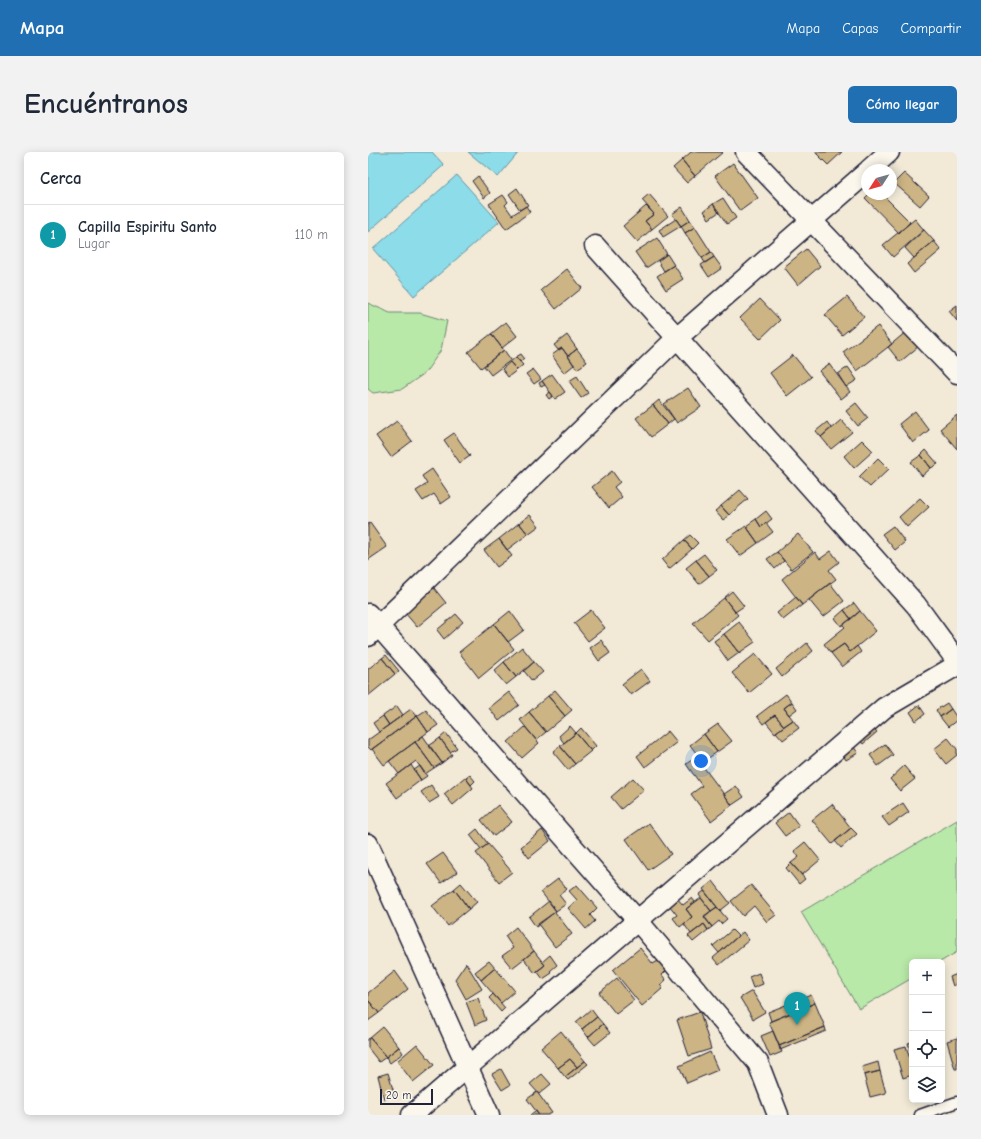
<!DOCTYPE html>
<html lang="es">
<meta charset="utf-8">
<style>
:root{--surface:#fff;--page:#f2f2f3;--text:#1f2937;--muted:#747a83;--line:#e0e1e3;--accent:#1f6fb2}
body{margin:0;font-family:"Comic Neue",sans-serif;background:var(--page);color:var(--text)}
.controls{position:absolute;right:12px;bottom:12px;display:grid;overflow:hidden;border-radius:6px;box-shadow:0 2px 10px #0003}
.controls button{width:36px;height:36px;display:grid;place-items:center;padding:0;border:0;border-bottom:1px solid var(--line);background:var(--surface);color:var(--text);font:20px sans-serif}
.compass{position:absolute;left:493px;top:12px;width:36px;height:36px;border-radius:50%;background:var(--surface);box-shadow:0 2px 10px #0003;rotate:234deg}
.scale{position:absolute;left:12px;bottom:10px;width:53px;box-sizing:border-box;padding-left:4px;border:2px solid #22223b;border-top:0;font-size:11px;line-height:14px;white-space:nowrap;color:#22223b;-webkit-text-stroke:3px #fbf7ec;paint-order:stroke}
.you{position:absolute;left:333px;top:609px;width:14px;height:14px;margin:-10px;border:3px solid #fff;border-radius:50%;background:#1a73e8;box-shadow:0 0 0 6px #1a73e833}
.badge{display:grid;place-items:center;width:26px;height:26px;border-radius:50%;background:var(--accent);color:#fff;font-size:13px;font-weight:700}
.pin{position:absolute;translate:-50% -33px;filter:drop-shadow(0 1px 2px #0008)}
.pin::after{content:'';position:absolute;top:21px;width:14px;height:12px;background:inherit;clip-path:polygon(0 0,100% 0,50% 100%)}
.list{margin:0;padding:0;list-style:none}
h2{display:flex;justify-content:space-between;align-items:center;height:52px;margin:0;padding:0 16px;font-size:17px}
h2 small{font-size:13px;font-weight:400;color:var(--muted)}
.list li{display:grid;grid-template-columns:26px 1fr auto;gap:12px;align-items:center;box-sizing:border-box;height:60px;padding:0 16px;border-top:1px solid var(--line)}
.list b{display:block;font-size:15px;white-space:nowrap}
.list p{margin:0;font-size:13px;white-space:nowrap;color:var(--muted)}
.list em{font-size:13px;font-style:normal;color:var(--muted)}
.icon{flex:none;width:22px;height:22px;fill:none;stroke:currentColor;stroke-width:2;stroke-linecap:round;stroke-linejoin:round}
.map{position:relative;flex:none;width:589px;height:963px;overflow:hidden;border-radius:6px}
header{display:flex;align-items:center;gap:24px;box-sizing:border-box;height:56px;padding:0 20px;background:var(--accent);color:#fff}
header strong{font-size:19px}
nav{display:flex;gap:22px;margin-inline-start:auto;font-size:14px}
.intro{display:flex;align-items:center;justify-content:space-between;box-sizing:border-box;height:96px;padding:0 24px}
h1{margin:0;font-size:28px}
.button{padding:10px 18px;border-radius:6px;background:var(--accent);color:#fff;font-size:14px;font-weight:700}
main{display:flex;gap:24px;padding:0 24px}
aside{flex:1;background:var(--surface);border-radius:6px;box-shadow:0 2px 10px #0003}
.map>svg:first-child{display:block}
.green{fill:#b8e9a8;stroke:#6d8672}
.water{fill:#8cdce9;stroke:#6292a3}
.building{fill:#cdb484;stroke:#22223b}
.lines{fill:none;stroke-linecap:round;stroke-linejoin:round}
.service-casing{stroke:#22223b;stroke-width:13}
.minor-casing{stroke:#22223b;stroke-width:23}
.service{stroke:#fbf7ec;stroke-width:10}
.minor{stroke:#fbf7ec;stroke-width:20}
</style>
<header>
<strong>Mapa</strong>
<nav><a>Mapa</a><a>Capas</a><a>Compartir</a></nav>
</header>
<div class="intro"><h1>Encuéntranos</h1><a class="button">Cómo llegar</a></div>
<main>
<aside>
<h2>Cerca<small></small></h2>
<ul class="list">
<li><span class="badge" style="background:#0f9aa8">1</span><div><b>Capilla Espiritu Santo</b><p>Lugar</p></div><em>110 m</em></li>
</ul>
</aside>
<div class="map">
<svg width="589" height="963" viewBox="0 0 589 963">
<rect width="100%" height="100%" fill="#f2ead7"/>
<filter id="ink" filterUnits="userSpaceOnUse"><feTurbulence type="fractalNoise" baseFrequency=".025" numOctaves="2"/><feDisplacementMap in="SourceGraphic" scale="8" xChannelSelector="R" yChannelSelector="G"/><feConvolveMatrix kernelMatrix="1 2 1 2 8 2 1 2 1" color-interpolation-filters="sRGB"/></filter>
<g filter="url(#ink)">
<path class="green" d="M0,151l22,10h30l27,8 -6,29 -16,23 -23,16 -29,4 -5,-4z
M589,668v132l-17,10h-28v16l-53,31 -58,-97z"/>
<path class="water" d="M0,0h64l12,13 -76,67z
M100,0h51l-21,25z
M89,23l42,47 -85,74 -41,-47z"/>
<path class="building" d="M323,0h32l-28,24 -13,-16z
M447,0h27l-14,13z
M314,8l13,16 -8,7 -14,-15z
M365,11l25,35 -18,13 -25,-35z
M536,21l25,23 -9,10 -26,-23z
M110,24l12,17 -6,5 -12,-17z
M149,36l11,17 -8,5 -11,-16z
M281,42l19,22 -16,13 -7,-8 9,-7 -12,-14z
M501,42h13l28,28 -11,11 -34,-35z
M135,43l5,7 -3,3 7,10 14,-9 4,6 -24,17 -17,-25z
M355,46l13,20 -9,6 -14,-20z
M345,52l6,8 -10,7 -5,-8z
M278,54l8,8 -9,7 7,8 -15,13 -14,-16z
M314,55l8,13 -9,6 -9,-12z
M308,67l5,7 -18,11 -4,-7z
M547,67l9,11 -31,27 -10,-12z
M322,68l5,7 -10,6 -4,-7z
M327,75l16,25 -9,6 -17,-25z
M556,78l10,11 -20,17 -9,-10z
M289,86l10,16 -21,14 -11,-16z
M566,89l7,9 -27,23 -7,-9z
M438,97l14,17 -22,19 -14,-18z
M343,100l3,5 -9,6 -3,-5z
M299,102l7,11 -10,6 -6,-10z
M346,105l8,11 -13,9 -8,-12z
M306,113l9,14 -17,11 -9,-14z
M199,117l15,19 -26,21 -15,-19z
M479,145l17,20 -22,18 -17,-20z
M392,147l20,21 -20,19 -20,-21z
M589,153v16l-8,-10z
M138,170l11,14 -15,12 -11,-14z
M510,174l14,18 -35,27 -14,-19z
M539,179l12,15 -19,16 -12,-15z
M123,182l13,16 -23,18 -13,-16z
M199,183l10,14 -9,7 -6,-8 -4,2 -4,-5z
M194,196l12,17 -10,8 -12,-18z
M209,197l10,13 -10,7 -9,-13z
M136,198l7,10 -20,15 -7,-9z
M153,202l3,4 -4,4 -4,-5z
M425,203l18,22 -24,19 -17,-23z
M148,205l7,8 -6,5 -7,-8z
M142,210l7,8 -9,7 -6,-8z
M461,212l21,28 -9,7 -22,-28z
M480,215l9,13 -11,7 -8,-13z
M165,217l8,10 -7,5 -8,-10z
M184,222l13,18 -10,7 -13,-18z
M209,224l11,17 -7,5 -12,-17z
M174,229l3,4 -4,2 -2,-4z
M320,236l13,19 -24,16 -13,-19z
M182,240l3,4 -4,3 -3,-4z
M291,248l15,19 -6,5 -15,-19z
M488,251l12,15 -10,8 -12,-15z
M285,253l15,19 -17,13 -15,-19z
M547,259l14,19 -16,13 -14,-19z
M589,263v34l-17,-20z
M473,268l11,12 -21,17 -10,-12z
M29,269l15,20 -21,16 -15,-21z
M459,270l4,6 -10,9 -5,-6z
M86,281l16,23 -10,7 -16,-23z
M494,288l11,11 -19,17 -10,-12z
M558,298l12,14 -7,4 -10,-13z
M553,303l10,13 -9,8 -11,-14z
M510,306l11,11 -19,18 -11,-10z
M64,317l19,28 -10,7 -7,-10 -11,7 -7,-10 11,-7 -5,-8z
M244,319l8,11 -6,5 8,10 -13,11 -17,-21z
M372,338l8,9 -19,16 -8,-9z
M552,346l9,9 -22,20 -8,-10z
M353,354l8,9 -6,5 -8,-9z
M398,359l6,8 -11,8 -5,-8z
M162,363l9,11 -11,8 -9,-11z
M388,367l5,8 5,-4 7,9 -15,11 -12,-17z
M2,371l17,24 -19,13v-36z
M151,371l9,11 -21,16 -8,-11z
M378,374l12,17 -18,13 -13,-17z
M525,374l12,16 -10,8 -13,-16z
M430,382l15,18 -22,17 -14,-17z
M322,383l8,8 -6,6 -8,-9z
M131,387l13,17 -15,11 -13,-17z
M316,388l8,9 -23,20 -7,-9z
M463,399l8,11 -10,8 7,9 -34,26 -20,-26 33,-27 5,7z
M409,400l7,9 -9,8 -8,-10z
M336,402l13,16 -8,6 -13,-16z
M328,408l13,16 -10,8 -13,-16z
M462,431l14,18 -21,16 -14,-17z
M66,436l12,15 -29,24 -12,-14z
M364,439l12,15 -9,6 -11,-14z
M428,445l6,8 -19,15 -6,-7z
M356,446l14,17 -30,25 -15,-17z
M486,451l6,8 -9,8 -7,-9z
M223,458l14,18 -17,13 -14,-18z
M476,458l7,9 -10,7 -6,-8z
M142,459l14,19 -16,12 -14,-18z
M492,459l16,20 -26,21 -6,-8 -13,9 -7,-9 21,-17 -2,-2z
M88,462l7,8 -19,17 -7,-9z
M371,470l16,20 -16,11 -15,-19z
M126,472l20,25 -35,29 -20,-26z
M356,482l15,19 -11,8 -14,-20z
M233,488l9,13 -11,8 -9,-13z
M439,491l6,8 -31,26 -6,-8z
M476,492l6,8 7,-6 4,6 -19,15 -11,-14z
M154,495l12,15 -18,15 -12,-15z
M387,502l17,20 -23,19 -17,-20z
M18,503l13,16 -4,3 -13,-16z
M14,506l13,16 -27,22v-27z
M136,510l12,15 -10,8 -12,-14z
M166,510l9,10 -11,9 -8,-10z
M273,517l9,12 -19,14 -9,-11z
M187,538l17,20 -7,6 -17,-20z
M141,540l10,13 -20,16 -10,-13z
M418,542l6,8 -8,6 9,12 -9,6 -9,-11 -12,9 -6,-8z
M180,544l17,20 -19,16 -17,-20z
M424,550l5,7 -8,6 -5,-7z
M579,551l4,6 -11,8 -4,-7z
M551,553l6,9 -9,7 -6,-9z
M29,554l6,9 -14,10 -6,-9z
M43,557l6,7 -46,34 -3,-3v-7z
M583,557l6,9v2l-9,7 -8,-10z
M58,558l12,15 -10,7 -11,-16z
M161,560l17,20 -10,8 -16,-20z
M407,563l9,11 -9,7 -9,-11z
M15,564l6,9 -10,7 -6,-9z
M49,564l11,16 -44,33 -12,-16z
M425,568l6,8 -16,12 -7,-8z
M350,572l14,17 -15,11 -13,-18z
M502,572l7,8 -14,12 -7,-9z
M202,574l6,7 -12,10 -5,-7z
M157,575l14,16 -17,15 -14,-16z
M213,576l15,18 -5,5 -15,-18z
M300,579l9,11 -32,25 -8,-11z
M78,581l11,15 -7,4 -10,-14z
M208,581l15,18 -16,13 -15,-18z
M336,582l13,18 -14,10 -13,-17z
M55,584l19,27 -8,5 -19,-26z
M72,586l12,17 -10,8 -13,-17z
M580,586l9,11v6l-11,9 -12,-15z
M47,590l19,26 -9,6 -9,-13 -17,13 -10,-13z
M483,591l7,10 -12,7 -6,-10z
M517,592l8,11 -15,11 -8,-11z
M192,594l15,18 -7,6 -15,-18z
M328,605l36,48 -21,16 -20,-27 11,-8 -16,-22z
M43,613l10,15 -24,18 -11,-15z
M52,614l7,10 -6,4 -7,-10z
M536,614l11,13 -15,12 -10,-12z
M102,623l5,6 -4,4 -5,-7z
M97,625l8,11 -20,17 -9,-11z
M265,626l11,12 -23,19 -10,-12z
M63,633l8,12 -10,6 -8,-11z
M368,634l8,11 -12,8 -8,-11z
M535,651l6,9 -20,14 -7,-9z
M464,652l19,24 -19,16 -20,-24z
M130,653l14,17 -18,14 -13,-16z
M421,660l10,14 -14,10 -10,-13z
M281,671l22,31 -23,16 -22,-31z
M483,676l6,6 -16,14 -6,-7z
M109,677l11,15 -7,5 -11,-14z
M174,678l8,11 -21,17 -8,-11z
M437,690l15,18 -18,15 -11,-12 8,-6 -5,-6z
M120,692l24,28 -13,10 -23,-29z
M75,701l14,19 -16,11 -14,-19z
M423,711l14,16 -6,5 -13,-16z
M190,727l9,10 -8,6 7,9 -10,7 -15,-19z
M345,729l17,22 -10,8 -17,-22z
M93,731l16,19 -8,7 -15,-20z
M209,733l20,23 -7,7 5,6 -9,8 -18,-21 9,-8 -8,-9z
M383,733l25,30 -9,7 -13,-16 -11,10 -12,-15z
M86,737l15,20 -21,17 -16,-20z
M336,739l13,16 -6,4 -12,-16z
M309,746l6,7 9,-7 3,4 -9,7 6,8 -12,10 -7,-9 4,-3 -8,-10z
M333,746l10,13 -7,6 8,10 -4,3 -4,-6 -13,10 -7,-10 8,-7 -6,-8z
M181,749l7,10 -20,16 -7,-10z
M349,755l10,12 -6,5 -2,-3 -7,6 -8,-11z
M187,760l17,22 -17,13 -17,-23z
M336,772l4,6 -15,12 -5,-6z
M148,775l18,24 -22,17 -10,-12 11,-8 -8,-12z
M364,778l6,6 -19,17 -6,-7z
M375,780l6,8 -30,25 -6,-7z
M272,796l13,16 5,-3 8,10 -4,4 4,5 -6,5 3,3 -21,18 -29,-36z
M166,799l11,14 -10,8 -11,-14z
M182,803l7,10 -7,6 2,2 -9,6 -6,-8 8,-6 -3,-3z
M121,809l6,7 -14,12 -6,-8z
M98,811l16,26 -16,10 -11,-20z
M127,816l20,23 -14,12 -20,-23z
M27,819l13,18 -29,24 -11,-13v-7z
M391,821l4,11 -10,4 -4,-11z
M589,822v10l-4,2 -3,-9z
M249,826l17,22 -18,14 -17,-21z
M384,839l13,21 -12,7 -13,-21z
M125,842l12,14 -4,4 -12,-14z
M443,843l4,8 -44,18 -3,-9z
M110,846l8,22 -11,5 -9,-23z
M0,848l11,13 -11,8z
M447,851l10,24 -46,19 -10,-24z
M223,857l6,8 -15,12 -6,-7z
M332,860l11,37 -22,7 -12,-36z
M229,865l6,7 -15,13 -6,-8z
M235,872l7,9 -15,12 -7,-8z
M15,875l16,20 -13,10 -16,-19z
M457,875l1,4 -46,19 -1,-4z
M193,879l24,30 -8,6 -7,-8 -12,9 -17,-20z
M405,879l9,21 -12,5 -9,-21z
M2,886l16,19 -7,5 -11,-14v-9z
M589,886v31h-2l-8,-28z
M544,890v14l-4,-13z
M49,892l17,21 -21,17 -16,-21z
M538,894l6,20v9l-9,3 -9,-29z
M31,895l4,6 -13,10 -4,-6z
M342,900l8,18 -31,13 -8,-17z
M202,907l7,8 -12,10 -7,-9z
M217,909l3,3 -20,16 -3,-3z
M510,910l2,9 -16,4 -2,-8z
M133,917l9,16 -8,5 -10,-16z
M512,919l6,22 -16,4 -6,-22z
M20,921l7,23 -11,3 -6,-23z
M174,922l9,10 -12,10 -9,-10z
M169,940l15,21 -4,2h-9l-12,-16z
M167,959l4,4h-9z"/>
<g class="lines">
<g class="service-casing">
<path id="service" d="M552,963l37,-13"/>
</g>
<g class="minor-casing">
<path id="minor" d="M378,0l211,221
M501,18l20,-18
M227,94l321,359 41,56
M0,462l270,307 120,142 20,52
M0,484l309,-298 190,-166
M0,692l121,271
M44,963l472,-407 73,-43"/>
</g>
<use href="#service" class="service"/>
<use href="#minor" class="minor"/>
</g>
</g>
</svg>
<div class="controls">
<button>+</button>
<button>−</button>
<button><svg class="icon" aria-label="locate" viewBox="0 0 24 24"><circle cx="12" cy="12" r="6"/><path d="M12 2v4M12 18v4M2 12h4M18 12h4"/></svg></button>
<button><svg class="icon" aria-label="layers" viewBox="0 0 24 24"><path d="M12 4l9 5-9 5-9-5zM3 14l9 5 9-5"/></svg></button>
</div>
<svg class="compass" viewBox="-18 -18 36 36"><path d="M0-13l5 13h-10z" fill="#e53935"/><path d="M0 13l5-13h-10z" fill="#747a83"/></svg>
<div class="scale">20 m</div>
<div class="you"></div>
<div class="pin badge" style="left:429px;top:873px;background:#0f9aa8">1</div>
</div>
</main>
